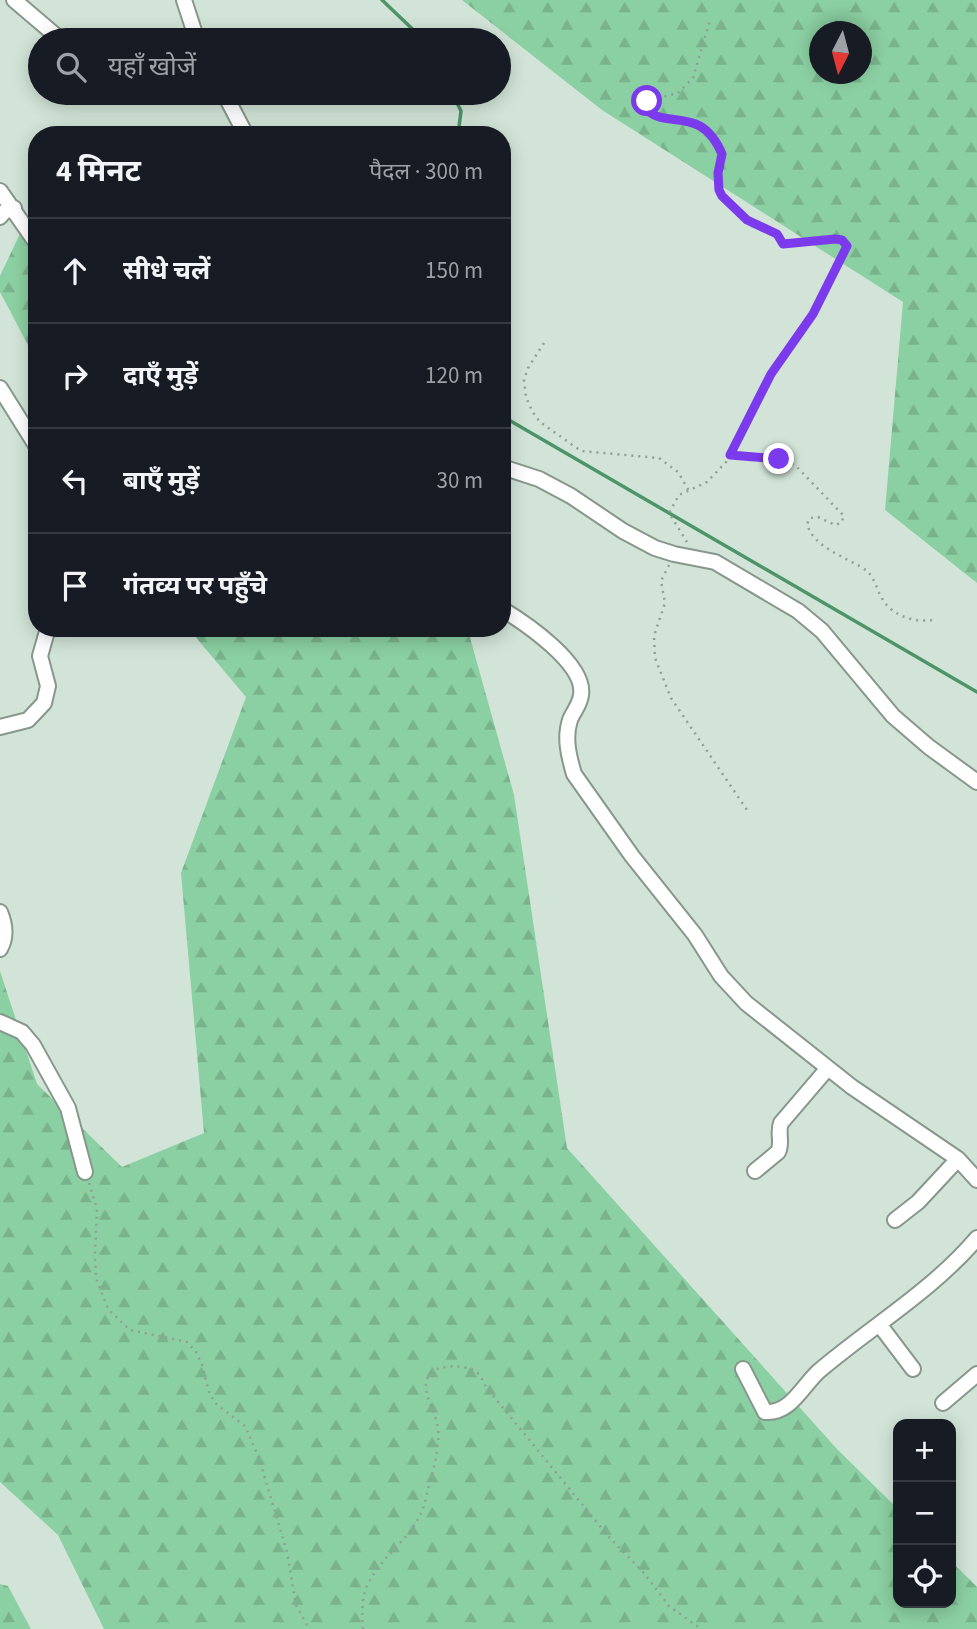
<!DOCTYPE html>
<html lang="hi">
<meta charset="utf-8">
<style>
:root{--surface:#171b24;--page:#20242c;--text:#f1f3f6;--muted:#9ea1a6;--line:#363941}
body{margin:0;font-family:"Source Sans 3","Noto Sans Devanagari",sans-serif;background:var(--page);color:var(--text)}
.controls{position:absolute;right:21px;bottom:21px;display:grid;overflow:hidden;border-radius:14px;box-shadow:0 4px 18px #0003}
.controls button{width:63px;height:63px;display:grid;place-items:center;padding:0;border:0;border-bottom:2px solid var(--line);background:var(--surface);color:var(--text);font:35px sans-serif}
.compass{position:absolute;left:809px;top:21px;width:63px;height:63px;border-radius:50%;background:var(--surface);box-shadow:0 4px 18px #0003;rotate:186deg}
.stop{position:absolute;width:21px;height:21px;margin:-16px;border:5px solid #7c3aed;border-radius:50%;background:#fff}
.stop.end{background:#7c3aed;border-color:#fff;box-shadow:0 2px 7px #0008}
.list{margin:0;padding:0;list-style:none}
h2{display:flex;justify-content:space-between;align-items:center;height:91px;margin:0;padding:0 28px;font-size:30px}
h2 small{font-size:23px;font-weight:400;color:var(--muted)}
.list li{display:grid;grid-template-columns:46px 1fr auto;gap:21px;align-items:center;box-sizing:border-box;height:105px;padding:0 28px;border-top:2px solid var(--line)}
.list b{display:block;font-size:26px;white-space:nowrap}
.list em{font-size:23px;font-style:normal;color:var(--muted)}
.icon{flex:none;width:38px;height:38px;fill:none;stroke:currentColor;stroke-width:2;stroke-linecap:round;stroke-linejoin:round}
.map{position:relative;flex:none;width:977px;height:1629px;overflow:hidden}
.search{position:absolute;background:var(--surface);box-shadow:0 4px 18px #0003;left:28px;top:28px;width:483px;height:77px;display:flex;align-items:center;gap:18px;box-sizing:border-box;padding:0 24px;border-radius:38px;color:var(--muted);font-size:26px}
.panel{position:absolute;background:var(--surface);box-shadow:0 4px 18px #0003;left:28px;top:126px;width:483px;height:511px;border-radius:28px}
.map>svg:first-child{display:block}
.forest{fill:url(#forest-firs);fill-rule:evenodd}
.lines{fill:none;stroke-linecap:round;stroke-linejoin:round}
.stream{stroke:#4d9468;stroke-width:3.5}
.street-casing{stroke:#86978b;stroke-width:18}
.path{stroke:#919f95;stroke-width:2.5;stroke-dasharray:2 5;stroke-linecap:butt}
.street{stroke:#fff;stroke-width:14}
.route{stroke:#7c3aed;stroke-width:9}
</style>
<div class="map">
<svg width="977" height="1629" viewBox="0 0 977 1629">
<defs>
<pattern id="forest-firs" width="22" height="20" patternUnits="userSpaceOnUse" patternTransform="scale(1.75)"><rect width="22" height="20" fill="#8bd0a2"/><path d="M5 1l3.5 6h-7zM16 11l3.5 6h-7z" fill="#78b38b"/></pattern>
</defs>
<rect width="100%" height="100%" fill="#d2e4d7"/>
<path class="forest" d="M462,0h515v583l-92,-73 18,-208 -301,-192zM820,32h42v42h-42z
M26,221l11,12v129l-37,-70v-16z
M188,628h273l8,6 45,161 53,353 270,301 61,60v94h53v-42l26,26v42h-873l-46,-94 -58,-53v-511l37,113 85,83 82,-34 -23,-260 65,-176z
M0,1584l8,2 23,43h-31z"/>
<g class="lines">
<path class="stream" d="M382,0l42,40
M452,93l9,18 -3,24
M502,416l475,276"/>
<g class="street-casing">
<path id="street" d="M14,0l47,40
M184,0l13,40
M224,93l22,42
M0,191l37,53
M0,217l4,-5 10,-4
M0,388l37,59
M502,467l37,12 32,17 52,35 32,17 19,6 41,8 83,49 24,20 71,85 36,31 48,35
M502,609c23,14 84,55 79,86 -1,10 -8,17 -11,25 -6,18 -1,37 4,54l58,82 63,79 26,41 25,27 106,84 106,72 19,21
M0,727l28,-7 16,-17 4,-17 -8,-30 8,-28
M0,912c5,12 7,25 0,37
M0,1022l22,10 11,13 35,63 17,64
M755,1171l23,-19c5,-9 -1,-19 3,-29l47,-55
M895,1220l23,-18 40,-43
M879,1324l34,45
M743,1369l22,43c26,2 38,-27 54,-41 53,-45 113,-80 158,-133
M943,1403l34,-29"/>
</g>
<path class="path" d="M544,343l-16,25 -4,12 2,17 6,14 8,11 41,29 78,7 19,14 11,19
M730,455l56,5 9,5 49,51 -3,7 -6,2 -17,-8 -8,1 -3,6c7,25 41,33 60,47 8,7 10,20 16,29 9,15 31,23 49,20
M687,542l-18,-29 10,-18 28,-13 19,-20 45,-88 42,-60 34,-69 -2,-3c-19,-9 -43,7 -64,1l-4,-9 -24,-10 -31,-28c-8,-18 5,-34 -3,-49 -24,-43 -57,-17 -75,-40l3,-6 31,-8 15,-15 17,-58
M669,565l-8,16 4,22 -11,33 1,22 16,40 76,112
M89,1183l8,26 -2,46 1,23 12,31 22,21 57,12 9,10 6,13 7,27 6,11 30,23 14,32 28,94 9,53 13,24
M363,1629c-1,-14 -2,-29 4,-43 15,-33 51,-50 59,-88 5,-24 16,-51 11,-75 -3,-15 -20,-37 -5,-51 8,-7 32,-7 41,-2 7,3 10,11 13,17l122,149 35,36 26,34 32,23"/>
<use href="#street" class="street"/>
</g>
<g class="lines">
<path class="route" d="M647,101l-3,6c20,25 56,-5 78,47l-4,19 1,17 3,6 25,24 30,14 6,10 52,-5 7,1 5,6 -34,68 -42,60 -41,81 49,4"/>
</g>
</svg>
<div class="controls">
<button>+</button>
<button>−</button>
<button><svg class="icon" aria-label="locate" viewBox="0 0 24 24"><circle cx="12" cy="12" r="6"/><path d="M12 2v4M12 18v4M2 12h4M18 12h4"/></svg></button>
</div>
<svg class="compass" viewBox="-18 -18 36 36"><path d="M0-13l5 13h-10z" fill="#e53935"/><path d="M0 13l5-13h-10z" fill="#9ea1a6"/></svg>
<div class="stop" style="left:647px;top:101px"></div>
<div class="stop end" style="left:779px;top:459px"></div>
<div class="search"><svg class="icon" aria-label="search" viewBox="0 0 24 24"><circle cx="10" cy="10" r="6"/><path d="M15 15l6 6"/></svg>यहाँ खोजें</div>
<section class="panel">
<h2>4 मिनट<small>पैदल · 300 m</small></h2>
<ul class="list">
<li><svg class="icon" aria-label="ahead" viewBox="0 0 24 24"><path d="M12 20V5M6 11l6-6 6 6"/></svg><div><b>सीधे चलें</b></div><em>150 m</em></li>
<li><svg class="icon" aria-label="right" viewBox="0 0 24 24"><path d="M7 20v-9h11M14 6l5 5-5 5"/></svg><div><b>दाएँ मुड़ें</b></div><em>120 m</em></li>
<li><svg class="icon" aria-label="left" viewBox="0 0 24 24"><path d="M17 20v-9H6M10 6l-5 5 5 5"/></svg><div><b>बाएँ मुड़ें</b></div><em>30 m</em></li>
<li><svg class="icon" aria-label="arrive" viewBox="0 0 24 24"><path d="M6 21V4h12l-3 4 3 4H6"/></svg><div><b>गंतव्य पर पहुँचे</b></div></li>
</ul>
</section>
</div>
